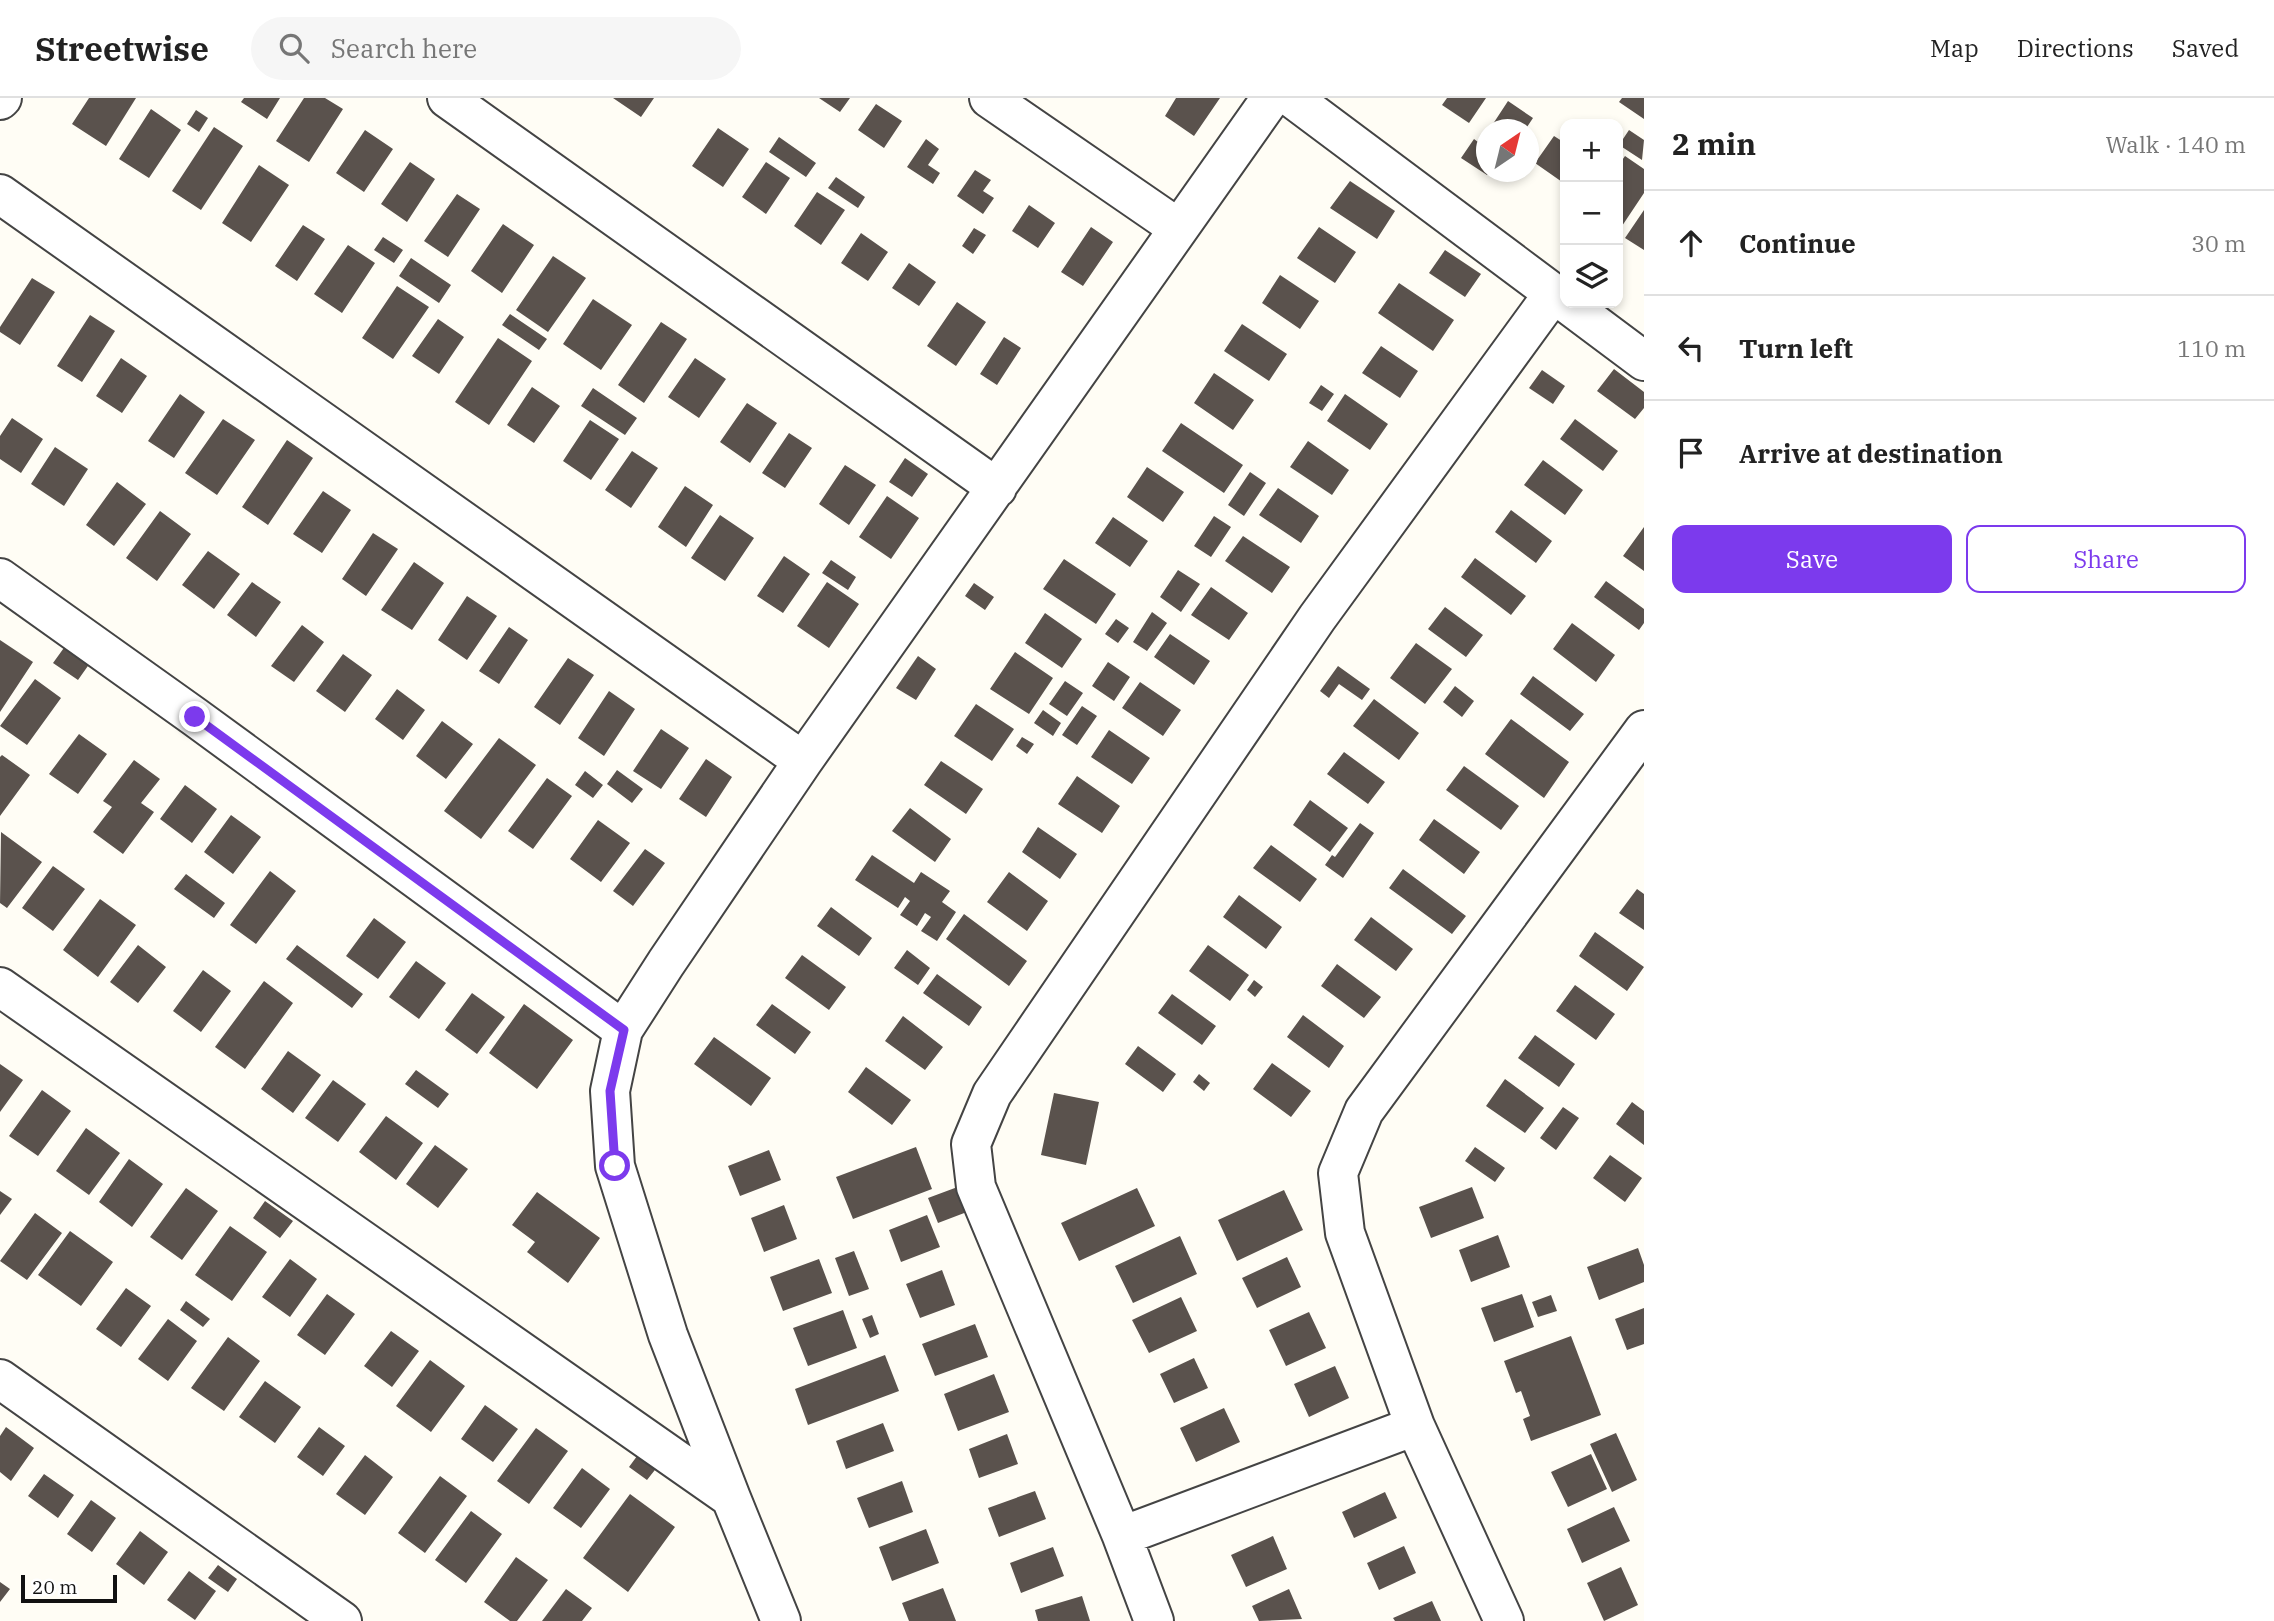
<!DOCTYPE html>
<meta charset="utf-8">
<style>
:root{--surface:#fff;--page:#f6f6f6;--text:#222;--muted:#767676;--line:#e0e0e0;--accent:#7c3aed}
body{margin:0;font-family:"IBM Plex Serif",serif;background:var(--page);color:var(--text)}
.controls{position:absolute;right:21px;top:21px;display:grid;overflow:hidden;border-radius:14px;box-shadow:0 4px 10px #0003}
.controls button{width:63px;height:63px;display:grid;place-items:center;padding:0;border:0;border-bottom:2px solid var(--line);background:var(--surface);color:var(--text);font:35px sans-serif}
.compass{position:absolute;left:1476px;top:21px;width:63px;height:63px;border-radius:50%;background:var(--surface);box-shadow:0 4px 10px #0003;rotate:35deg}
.scale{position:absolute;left:21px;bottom:18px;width:96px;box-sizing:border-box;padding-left:7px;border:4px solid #111;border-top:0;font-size:19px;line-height:24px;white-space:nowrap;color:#111;-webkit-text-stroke:5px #fff;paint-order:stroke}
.stop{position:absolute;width:21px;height:21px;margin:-16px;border:5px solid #7c3aed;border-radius:50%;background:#fff}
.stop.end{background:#7c3aed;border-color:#fff;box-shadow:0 2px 7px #0008}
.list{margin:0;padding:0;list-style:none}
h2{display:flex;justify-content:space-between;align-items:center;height:91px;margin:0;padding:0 28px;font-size:30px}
h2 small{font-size:23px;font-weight:400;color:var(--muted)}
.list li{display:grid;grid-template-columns:46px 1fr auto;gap:21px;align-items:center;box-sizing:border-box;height:105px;padding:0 28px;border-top:2px solid var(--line)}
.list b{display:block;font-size:26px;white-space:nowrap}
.list em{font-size:23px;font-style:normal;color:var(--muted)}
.actions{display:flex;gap:14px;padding:21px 28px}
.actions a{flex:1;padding:16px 0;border:2px solid var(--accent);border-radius:14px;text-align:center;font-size:24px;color:var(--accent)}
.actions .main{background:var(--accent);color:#fff}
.icon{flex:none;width:38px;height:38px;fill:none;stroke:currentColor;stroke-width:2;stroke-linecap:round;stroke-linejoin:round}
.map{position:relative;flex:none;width:1644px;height:1523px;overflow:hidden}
header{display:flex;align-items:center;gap:42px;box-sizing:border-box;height:98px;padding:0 35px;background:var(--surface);border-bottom:2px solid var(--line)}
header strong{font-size:33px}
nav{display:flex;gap:38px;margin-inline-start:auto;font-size:24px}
.search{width:490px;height:63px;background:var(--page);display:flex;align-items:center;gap:18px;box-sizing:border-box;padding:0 24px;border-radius:38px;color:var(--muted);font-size:26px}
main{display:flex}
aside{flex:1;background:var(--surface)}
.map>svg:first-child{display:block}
.building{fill:#5a524d}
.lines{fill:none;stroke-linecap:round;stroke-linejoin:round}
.minor-casing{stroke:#444;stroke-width:42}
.minor{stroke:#fff;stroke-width:38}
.route{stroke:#7c3aed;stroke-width:9}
</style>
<header>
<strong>Streetwise</strong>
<div class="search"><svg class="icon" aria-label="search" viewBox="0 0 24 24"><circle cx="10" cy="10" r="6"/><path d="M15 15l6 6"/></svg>Search here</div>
<nav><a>Map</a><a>Directions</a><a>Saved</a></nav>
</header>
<main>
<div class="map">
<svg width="1644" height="1523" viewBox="0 0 1644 1523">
<rect width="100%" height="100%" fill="#fffdf5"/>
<path class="building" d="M89,0h47l-30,48 -34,-22z
M244,0h36l-13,21 -26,-17z
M304,0h21l18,11 -34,53 -33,-21z
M613,0h41l-13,19z
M819,0h31l-10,14z
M1176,0h44l-26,38 -29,-20z
M1447,0h39l-17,25 -27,-18z
M1622,0h22v21l-25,-17z
M1508,3l25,17 -8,12h-36z
M876,6l26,17 -18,27 -26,-18z
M151,11l30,21 -32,48 -30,-19z
M196,12l12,8 -9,14 -12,-8z
M214,29l29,19 -42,64 -29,-19z
M718,30l31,21 -26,38 -31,-21z
M365,32l28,19 -29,43 -28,-19z
M1629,32l15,10 -2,20 -23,-15z
M1554,38l11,7v41l-30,-21z
M779,39l37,26 -10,14 -37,-25z
M926,41l13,10 -11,16 12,8 -7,11 -26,-17z
M1474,41l12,9v24h4l-3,3 -26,-17z
M1625,58l19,13v24l-26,39v-66z
M410,64l25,17 -28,43 -26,-18z
M766,64l24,16 -24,36 -24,-17z
M259,67l30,20 -38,57 -29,-19z
M975,72l16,10 -8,11 11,7 -11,16 -26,-18z
M836,79l29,20 -7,11 -30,-20z
M1350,83l45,30 -18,28 -47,-31z
M817,94l28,18 -24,35 -27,-19z
M457,96l23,15 -32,48 -24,-16z
M1029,107l26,18 -17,25 -26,-17z
M1644,112v40l-19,-12z
M503,126l31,21 -32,48 -31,-22z
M303,127l22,14 -28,42 -22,-15z
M1091,129l22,15 -30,44 -22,-14z
M1319,129l37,25 -21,31 -38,-25z
M974,130l12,7 -13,19 -11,-8z
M861,135l27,19 -20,29 -27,-18z
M383,139l20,13 -9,13 -20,-13z
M348,147l27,18 -33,50 -28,-19z
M1445,152l36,24 -16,23 -36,-24z
M553,158l33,22 -38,54 -32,-22z
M411,160l40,27 -12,18 -40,-27z
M909,165l27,19 -17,24 -27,-18z
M1280,177l39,26 -19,28 -38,-26z
M32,180l23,14 -35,53 -20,-13v-5z
M1399,185l55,37 -21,31 -55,-38z
M397,188l32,21 -36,52 -31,-21z
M593,201l39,26 -31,45 -38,-26z
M957,204l29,20 -30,44 -29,-20z
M510,216l37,25 -8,11 -37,-25z
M90,217l25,16 -33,51 -25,-16z
M438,221l26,18 -25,37 -27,-18z
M661,224l26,17 -43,64 -26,-18z
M1242,226l45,30 -18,27 -45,-30z
M1004,239l17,11 -24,37 -17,-11z
M498,240l34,23 -43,64 -34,-23z
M1381,248l37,25 -18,27 -38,-25z
M121,260l26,18 -25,37 -26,-17z
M695,260l31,21 -27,39 -31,-21z
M1614,271l30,23v16l-9,11 -38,-28z
M1542,272l23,16 -12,18 -24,-16z
M1214,275l40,27 -21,30 -39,-27z
M1321,287l13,9 -12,17 -13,-8z
M532,289l28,19 -26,37 -27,-18z
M593,290l44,30 -12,17 -44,-29z
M180,296l25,18 -31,46 -26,-17z
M1345,296l43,30 -18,26 -43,-29z
M747,305l30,20 -27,40 -30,-21z
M12,320l31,21 -22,34 -21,-14v-23z
M223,321l32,21 -38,55 -32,-22z
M1575,321l43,32 -15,20 -43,-32z
M590,322l29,19 -28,41 -28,-19z
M1181,325l62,42 -19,28 -62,-42z
M789,335l23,15 -27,40 -23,-15z
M287,342l26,18 -45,67 -26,-18z
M1308,343l41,29 -17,25 -42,-28z
M55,349l33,22 -24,37 -33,-22z
M632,353l26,17 -27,40 -26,-18z
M905,360l23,16 -16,23 -23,-15z
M1543,362l40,30 -18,25 -41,-30z
M845,367l31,20 -27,40 -30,-21z
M1147,369l37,25 -21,30 -36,-25z
M1250,374l16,11 -22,33 -16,-11z
M117,384l29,22 -32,42 -28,-21z
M685,388l28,19 -27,42 -28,-20z
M1278,390l41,28 -18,27 -42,-28z
M323,393l28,19 -29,43 -29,-19z
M887,398l32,22 -28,41 -32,-22z
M1511,412l41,31 -16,22 -41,-31z
M160,413l31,23 -34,47 -31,-23z
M720,417l34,23 -29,43 -34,-23z
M1214,418l17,11 -20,30 -17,-11z
M1113,419l35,24 -18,26 -35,-24z
M1644,429v44l-21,-15z
M373,435l25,16 -32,47 -24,-17z
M1243,438l47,31 -18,26 -47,-32z
M208,453l32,23 -26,35 -32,-24z
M784,458l26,18 -27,39 -26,-17z
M1475,460l51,38 -15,19 -50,-38z
M1064,461l52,35 -20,30 -53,-35z
M831,462l25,17 -8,13 -26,-17z
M414,464l30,21 -32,47 -31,-20z
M1178,472l22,14 -19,28 -21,-15z
M1606,483l38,28v14l-5,7 -45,-33z
M252,484l29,20 -25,35 -29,-22z
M827,484l32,22 -30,44 -32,-22z
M974,485l20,14 -9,13 -20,-14z
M1211,489l37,26 -19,27 -38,-25z
M467,498l30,20 -30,44 -29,-20z
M1445,509l38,28 -17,22 -38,-28z
M1152,514l15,11 -20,28 -14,-9z
M1045,515l37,26 -20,29 -37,-25z
M1116,521l13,9 -11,15 -13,-9z
M1572,525l43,32 -19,27 -43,-33z
M302,527l22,17 -30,40 -23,-16z
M509,529l19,13 -29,44 -20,-13z
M1170,536l40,27 -16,24 -40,-28z
M0,542l33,22 -33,50z
M1416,545l36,26 -27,35 -35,-26z
M66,547l24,18 -12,17 -25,-17z
M1015,554l38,26 -24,36 -39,-25z
M343,556l29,21 -27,37 -29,-21z
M918,558l18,13 -20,31 -20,-12z
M568,560l26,17 -34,50 -26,-18z
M1108,564l22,15 -16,24 -22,-15z
M1338,568l32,23 -8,11 -23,-16 -10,14 -9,-7z
M1533,578l51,38 -14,17 -50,-37z
M35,581l26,19 -34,47 -27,-19z
M1065,583l18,12 -16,23 -18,-12z
M1140,584l41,28 -18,26 -41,-28z
M1455,588l19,15 -12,16 -19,-15z
M397,591l28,21 -22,30 -28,-21z
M609,593l26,18 -31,47 -26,-18z
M1374,601l45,34 -20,27 -46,-34z
M976,606l38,25 -22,32 -38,-25z
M1082,608l15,10 -20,29 -15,-10z
M1043,612l18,13 -8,13 -19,-13z
M1511,621l58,43 -25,36 -59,-44z
M442,623l31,23 -27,35 -30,-23z
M661,631l28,19 -28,41 -28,-18z
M1109,632l41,28 -18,26 -41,-27z
M79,636l28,20 -29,40 -29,-20z
M1022,639l12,7 -7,10 -11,-8z
M499,640l37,27 -55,74 -37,-28z
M1344,654l41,30 -17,22 -41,-30z
M2,657l28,20 -30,41v-59z
M706,661l26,18 -26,40 -27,-18z
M134,662l26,19 -19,24 13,9 -31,42 -30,-22 19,-25 -9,-6z
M941,663l42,28 -17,25 -42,-29z
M1464,668l55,40 -18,24 -55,-40z
M617,672l26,19 -11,14 -25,-19z
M585,673l18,14 -10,13 -18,-13z
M1077,678l43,30 -18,27 -44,-29z
M547,680l25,18 -39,53 -25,-18z
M185,687l32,24 -25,34 -32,-24z
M1310,702l38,28 -18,24 -37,-27z
M910,710l41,31 -16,23 -43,-31z
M231,717l30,22 -28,37 -29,-22z
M1434,721l46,33 -16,22 -45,-34z
M598,722l32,23 -29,39 -31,-23z
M1360,725l14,10 -31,45 -18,-13 7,-10 3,2z
M1038,729l39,27 -17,25 -38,-27z
M1,734l41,30 -35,46 -7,-5z
M1271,747l46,34 -17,23 -47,-34z
M645,751l20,14 -32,43 -20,-15z
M872,757l42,28 7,-11 29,19 -8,11 14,10 -19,29 -16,-10 10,-14 -6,-4 -8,13 -17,-11 10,-14 -5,-4 -7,11 -43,-28z
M53,768l32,23 -32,42 -31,-23z
M1403,771l63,47 -14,18 -63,-46z
M270,773l26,20 -40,53 -26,-19z
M1009,774l39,29 -21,30 -40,-29z
M186,776l39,29 -11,15 -40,-29z
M1637,791l7,5v36l-25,-17z
M1239,797l43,32 -16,22 -43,-32z
M100,801l36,26 -38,52 -35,-27z
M831,809l41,31 -13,18 -42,-30z
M964,816l63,47 -18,25 -63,-47z
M1371,819l42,32 -17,22 -42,-31z
M374,820l32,24 -28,37 -32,-23z
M1595,834l49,35 -17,24 -48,-35z
M138,847l28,22 -28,36 -28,-21z
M297,847l66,49 -11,14 -66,-49z
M1208,847l41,30 -19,26 -41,-30z
M907,852l23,18 -12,17 -24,-17z
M802,857l44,32 -17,23 -44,-32z
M416,863l30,22 -27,36 -30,-22z
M1337,866l44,33 -17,21 -43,-32z
M203,872l28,21 -30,41 -28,-21z
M937,876l45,33 -13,19 -46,-33z
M1254,882l9,7 -8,10 -8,-7z
M264,883l29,22 -48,66 -30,-22z
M1575,887l40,29 -19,26 -40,-29z
M472,895l33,24 -28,37 -32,-24z
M1172,896l44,32 -14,19 -44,-32z
M524,906l49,36 -36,49 -48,-36z
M772,906l39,28 -16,22 -39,-29z
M1303,917l41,31 -15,22 -42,-31z
M903,918l40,31 -18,23 -40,-29z
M1535,937l40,29 -16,23 -41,-29z
M714,939l57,41 -20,28 -57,-42z
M1138,948l38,28 -13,18 -38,-28z
M288,953l33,24 -28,38 -32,-24z
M1272,965l39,28 -20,26 -38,-28z
M0,966l23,16 -23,32z
M866,969l45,33 -19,25 -44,-33z
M416,972l33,24 -11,14 -33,-24z
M1199,976l11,9 -6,8 -11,-9z
M1505,981l39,29 -19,25 -39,-27z
M333,982l33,24 -28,38 -33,-24z
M42,992l29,21 -33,45 -29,-20z
M1054,995l45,9 -13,63 -45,-10z
M1632,1004l12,9v34l-28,-21z
M1563,1009l16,11 -23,32 -16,-12z
M386,1018l37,27 -27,37 -37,-28z
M86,1030l34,25 -31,42 -33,-24z
M435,1047l33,24 -30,39 -32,-24z
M916,1049l16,42 -79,30 -17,-42z
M1475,1049l30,21 -10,14 -30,-21z
M769,1052l12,30 -41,16 -12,-30z
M1610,1057l32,23 -17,24 -32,-24z
M129,1061l34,25 -31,43 -33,-25z
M971,1084l9,25 -42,16 -10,-25z
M1472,1089l12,31 -53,20 -12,-31z
M186,1090l32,23 -36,49 -32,-23z
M1137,1090l18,38 -76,35 -18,-38z
M1284,1092l19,40 -66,31 -19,-41z
M0,1093l12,8 -12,16z
M537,1094l63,46 -32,45 -41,-31 8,-10 -23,-17z
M265,1103l28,20 -13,17 -27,-20z
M784,1107l13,34 -33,13 -13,-34z
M35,1115l27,20 -35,47 -27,-19z
M927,1117l13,32 -39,15 -12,-32z
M230,1128l37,26 -35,49 -37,-26z
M70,1133l43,31 -32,44 -43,-31z
M1498,1137l12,32 -39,15 -12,-32z
M1180,1138l17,38 -64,29 -18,-37z
M1638,1150l6,17v17l-45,18 -12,-33z
M854,1153l15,38 -20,7 -14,-38z
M1287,1159l14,30 -44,21 -15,-30z
M290,1161l27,20 -27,38 -28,-20z
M819,1161l13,34 -49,18 -13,-34z
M942,1172l13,35 -35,13 -14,-34z
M126,1190l25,18 -30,41 -25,-18z
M327,1196l28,20 -30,41 -28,-20z
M1522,1196l12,33 -40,15 -13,-34z
M1551,1197l6,16 -19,6 -6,-15z
M1181,1199l16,34 -48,22 -17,-33z
M186,1203l24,18 -7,8 -23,-17z
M1644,1210v36l-17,6 -12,-31z
M843,1212l14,38 -49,18 -15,-38z
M1309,1214l17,36 -40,18 -17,-36z
M872,1217l7,19 -9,4 -8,-19z
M168,1221l29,22 -29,40 -30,-22z
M975,1226l13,33 -53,19 -13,-32z
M391,1233l28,20 -27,36 -28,-21z
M1571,1238l30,79 -70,26 -8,-22 7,-3 -9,-25 -5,2 -12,-32z
M228,1239l32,24 -36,50 -33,-23z
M885,1257l14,36 -91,34 -13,-36z
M1194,1260l14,30 -34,15 -14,-29z
M430,1262l35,26 -34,46 -35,-26z
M1335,1268l14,32 -40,19 -15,-33z
M994,1276l15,38 -51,19 -14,-37z
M265,1283l36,26 -26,36 -36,-26z
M485,1307l33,24 -25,33 -32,-23z
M1224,1310l16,34 -44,20 -16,-34z
M883,1325l11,28 -48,18 -10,-28z
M6,1329l28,21 -23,33 -11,-9v-36z
M319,1329l26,19 -22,30 -26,-19z
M536,1330l32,23 -39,53 -32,-23z
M1616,1335l21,47 -25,12 -22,-48z
M1007,1336l11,30 -39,14 -10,-29z
M640,1354l18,14 -11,14 -18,-13z
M1591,1356l16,35 -39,18 -17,-35z
M365,1357l28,22 -28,38 -29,-21z
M582,1370l28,21 -29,39 -28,-20z
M44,1376l30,21 -16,23 -30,-22z
M440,1378l27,20 -42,57 -27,-20z
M902,1383l11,31 -44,16 -12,-30z
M1035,1393l11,28 -47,18 -11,-29z
M1385,1394l12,26 -43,20 -12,-26z
M630,1396l45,33 -47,65 -45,-34z
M91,1402l25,18 -24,34 -25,-18z
M1614,1409l16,34 -48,22 -15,-34z
M471,1413l31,23 -36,49 -31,-23z
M926,1431l13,34 -47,18 -13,-34z
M140,1433l28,21 -24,33 -28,-21z
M1273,1438l14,33 -41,18 -15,-32z
M1404,1448l12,27 -37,17 -12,-27z
M1053,1449l11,29 -43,17 -11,-30z
M516,1459l32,23 -31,41h-7l-26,-19z
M218,1467l19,14 -9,13 -20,-14z
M1621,1469l17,38 -34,16 -17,-38z
M189,1473l27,20 -21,29 -28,-20z
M0,1484l10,7 -10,13z
M943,1490l13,33h-47l-7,-18z
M566,1491l26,19 -10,13h-40z
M1289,1491l13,30 -43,2 -7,-15z
M1082,1498l8,25h-52l-3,-11z
M1432,1503l9,20h-46l-2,-3z"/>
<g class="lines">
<g class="minor-casing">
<path id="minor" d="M447,0l550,390
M989,0l189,130
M1292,0l352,263
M0,2l2,-2
M0,96l803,567
M0,480l195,139 428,313
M0,889l731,511
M0,1281l342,242
M1122,1438l293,-110
M781,1523l-50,-123 -63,-163 -53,-169 -5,-75 13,-61 43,-67 137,-202 468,-663
M1154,1523l-32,-85 -146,-349 -5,-43 21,-50 325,-476 236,-324
M1504,1523l-89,-195 -70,-193 -7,-60 26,-62 280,-381"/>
</g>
<use href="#minor" class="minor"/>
</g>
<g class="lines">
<path class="route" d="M195,619l429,313 -14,61 5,75"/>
</g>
</svg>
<div class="controls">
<button>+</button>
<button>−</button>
<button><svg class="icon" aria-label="layers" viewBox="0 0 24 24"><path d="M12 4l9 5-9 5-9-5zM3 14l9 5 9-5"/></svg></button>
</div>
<svg class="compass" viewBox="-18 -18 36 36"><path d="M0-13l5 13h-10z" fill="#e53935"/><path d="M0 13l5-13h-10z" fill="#767676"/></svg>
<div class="scale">20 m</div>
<div class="stop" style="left:615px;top:1068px"></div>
<div class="stop end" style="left:195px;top:619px"></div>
</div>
<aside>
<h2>2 min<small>Walk · 140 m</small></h2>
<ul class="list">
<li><svg class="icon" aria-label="ahead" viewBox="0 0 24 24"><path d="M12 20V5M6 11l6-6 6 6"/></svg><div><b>Continue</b></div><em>30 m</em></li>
<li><svg class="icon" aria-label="left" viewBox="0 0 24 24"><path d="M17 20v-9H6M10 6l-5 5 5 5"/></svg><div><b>Turn left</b></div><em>110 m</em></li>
<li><svg class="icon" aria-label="arrive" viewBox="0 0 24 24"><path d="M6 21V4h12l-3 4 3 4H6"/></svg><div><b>Arrive at destination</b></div></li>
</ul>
<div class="actions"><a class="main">Save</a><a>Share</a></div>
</aside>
</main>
